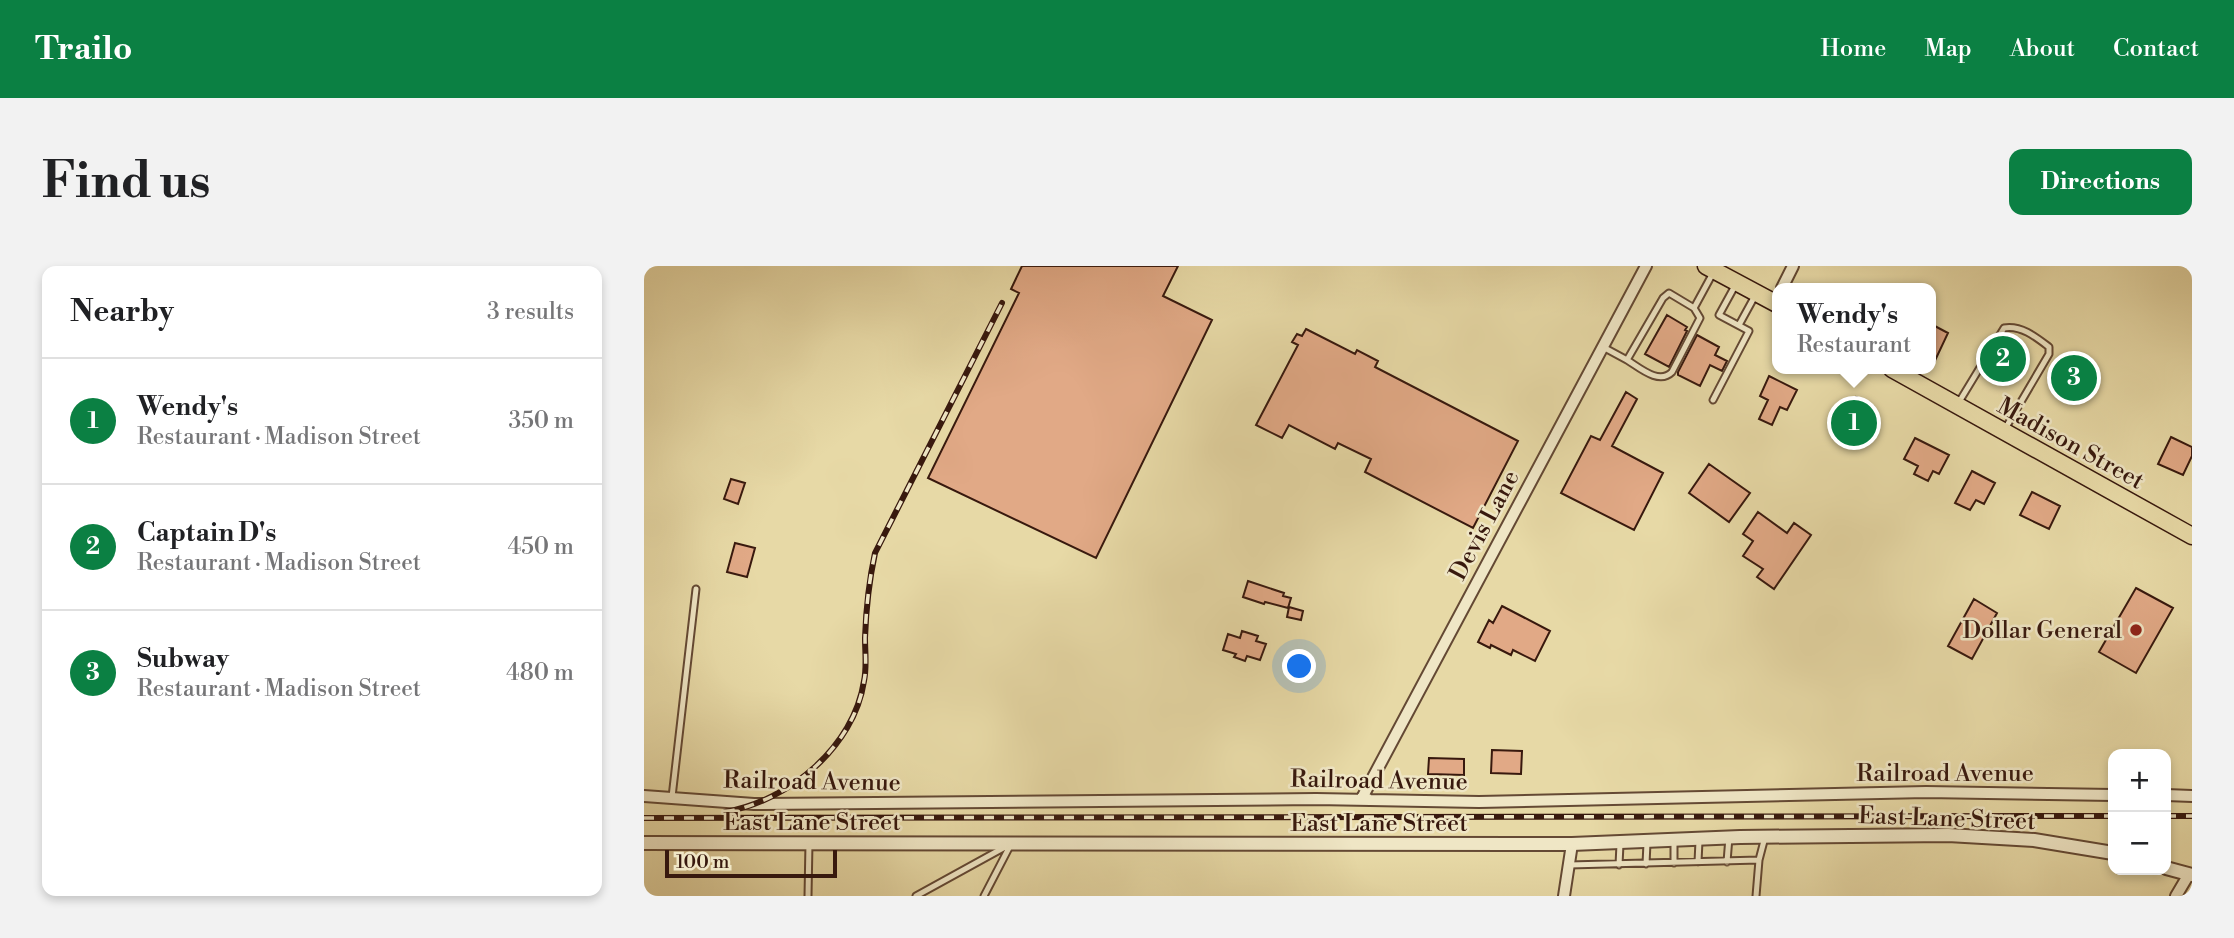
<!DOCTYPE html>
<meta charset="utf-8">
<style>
:root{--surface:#fff;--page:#f2f2f2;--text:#202124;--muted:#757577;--line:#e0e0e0;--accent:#0b8043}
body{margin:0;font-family:"Libre Bodoni",serif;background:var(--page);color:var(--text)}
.controls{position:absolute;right:21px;bottom:21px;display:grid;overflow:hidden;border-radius:14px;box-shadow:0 4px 10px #0003}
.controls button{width:63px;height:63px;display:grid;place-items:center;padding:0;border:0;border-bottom:2px solid var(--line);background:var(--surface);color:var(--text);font:35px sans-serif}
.scale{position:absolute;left:21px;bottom:18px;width:172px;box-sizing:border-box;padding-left:7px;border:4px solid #38190e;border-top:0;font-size:19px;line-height:24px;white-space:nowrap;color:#38190e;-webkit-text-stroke:5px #efe6c5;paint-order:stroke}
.you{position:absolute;left:656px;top:401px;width:24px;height:24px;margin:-18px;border:5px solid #fff;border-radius:50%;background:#1a73e8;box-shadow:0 0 0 10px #1a73e833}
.badge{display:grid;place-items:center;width:46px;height:46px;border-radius:50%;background:var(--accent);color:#fff;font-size:23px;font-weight:700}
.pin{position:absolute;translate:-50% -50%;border:4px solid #fff;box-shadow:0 2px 7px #0006}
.popup{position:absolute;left:1128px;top:17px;width:164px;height:91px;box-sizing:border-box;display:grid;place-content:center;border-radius:14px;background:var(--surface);filter:drop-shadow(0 2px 5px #0005);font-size:23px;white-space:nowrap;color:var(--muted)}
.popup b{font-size:26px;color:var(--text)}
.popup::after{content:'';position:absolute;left:50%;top:100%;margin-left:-14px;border:14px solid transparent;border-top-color:var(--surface)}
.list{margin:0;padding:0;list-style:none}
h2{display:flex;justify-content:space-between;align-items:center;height:91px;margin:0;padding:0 28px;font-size:30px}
h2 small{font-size:23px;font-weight:400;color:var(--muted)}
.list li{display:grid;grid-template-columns:46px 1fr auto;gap:21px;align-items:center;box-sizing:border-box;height:126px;padding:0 28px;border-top:2px solid var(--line)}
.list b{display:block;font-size:26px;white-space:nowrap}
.list p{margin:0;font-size:23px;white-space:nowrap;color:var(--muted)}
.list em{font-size:23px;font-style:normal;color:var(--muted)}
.map{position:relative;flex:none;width:1548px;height:630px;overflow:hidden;border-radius:14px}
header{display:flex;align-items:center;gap:42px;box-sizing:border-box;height:98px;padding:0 35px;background:var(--accent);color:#fff}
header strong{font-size:33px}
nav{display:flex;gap:38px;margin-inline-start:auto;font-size:24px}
.intro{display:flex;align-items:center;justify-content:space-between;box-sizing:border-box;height:168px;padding:0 42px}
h1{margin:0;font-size:49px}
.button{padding:18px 32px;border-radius:14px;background:var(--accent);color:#fff;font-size:24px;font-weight:700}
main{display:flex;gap:42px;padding:0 42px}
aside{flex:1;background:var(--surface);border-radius:14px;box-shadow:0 4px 10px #0003}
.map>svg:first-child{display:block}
.building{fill:#e1a986;stroke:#38190e;stroke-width:2}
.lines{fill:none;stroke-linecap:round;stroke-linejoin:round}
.service-casing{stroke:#644934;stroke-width:9}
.minor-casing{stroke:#644934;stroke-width:14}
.tertiary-casing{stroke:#644934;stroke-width:16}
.primary-casing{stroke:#38190e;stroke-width:19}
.service{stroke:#efe6c5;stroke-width:5}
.minor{stroke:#efe6c5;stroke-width:10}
.tertiary{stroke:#efe6c5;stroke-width:12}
.primary{stroke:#e7d9a6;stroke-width:16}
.rail-casing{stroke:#38190e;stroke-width:6}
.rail{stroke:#efe6c5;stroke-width:3.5;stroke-dasharray:10;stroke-linecap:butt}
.poi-dot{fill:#8f2418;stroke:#efe6c5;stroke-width:2.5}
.labels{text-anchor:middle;stroke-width:5;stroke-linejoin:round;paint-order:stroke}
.street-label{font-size:24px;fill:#38190e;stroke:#efe6c5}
.poi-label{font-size:24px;fill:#38190e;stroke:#efe6c5;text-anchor:end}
</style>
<header>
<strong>Trailo</strong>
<nav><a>Home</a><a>Map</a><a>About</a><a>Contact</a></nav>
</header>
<div class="intro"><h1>Find us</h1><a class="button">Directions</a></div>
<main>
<aside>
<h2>Nearby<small>3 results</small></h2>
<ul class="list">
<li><span class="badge">1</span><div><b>Wendy's</b><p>Restaurant · Madison Street</p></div><em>350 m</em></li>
<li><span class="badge">2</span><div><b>Captain D's</b><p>Restaurant · Madison Street</p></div><em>450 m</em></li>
<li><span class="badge">3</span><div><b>Subway</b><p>Restaurant · Madison Street</p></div><em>480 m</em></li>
</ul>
</aside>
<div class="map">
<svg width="1548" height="630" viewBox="0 0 1548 630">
<rect width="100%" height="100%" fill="#e7d9a6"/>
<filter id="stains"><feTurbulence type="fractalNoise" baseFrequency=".00286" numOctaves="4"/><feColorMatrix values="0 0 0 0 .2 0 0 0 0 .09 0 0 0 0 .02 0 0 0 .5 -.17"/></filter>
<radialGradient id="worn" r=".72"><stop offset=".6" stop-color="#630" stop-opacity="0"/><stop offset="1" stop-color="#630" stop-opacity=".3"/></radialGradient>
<path class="building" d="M378,0h156l-15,30 49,24 -116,238 -168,-80 91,-185 -8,-4z
M1023,49l20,12 -2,3 2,1 -18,36 -24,-13z
M1287,58l17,9 -17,36z
M662,63l49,25 2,-4 21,11 -3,6 143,74 -45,87 -108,-56 6,-13 -33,-16 -3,6 -46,-24 -7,13 -26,-13 42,-80 -6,-3 5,-8 5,2z
M1053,69l22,12 -4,8 12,6 -5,10 -12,-6 -10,21 -22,-11v-3z
M1360,72l18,12 -19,31 -18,-12z
M1419,96l31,18 -9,14 -31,-18z
M1125,110l28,14 -10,20 -7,-3 -8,18 -13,-6 9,-19 -8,-4z
M982,126l11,7 -25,47 51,27 -29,57 -73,-37 30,-57 9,4z
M1212,131l17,9 -22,42 -17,-9z
M1527,171l21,10v9l-9,19 -25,-11z
M1271,172l34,17 -10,19 -6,-3 -5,10 -14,-7 4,-8 -14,-7z
M1065,198l41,29 -21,29 -40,-29z
M1328,205l23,12 -11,21 -8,-4 -6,10 -15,-7z
M87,213l14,4 -7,21 -14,-5z
M1388,226l28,14 -11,23 -29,-14z
M1114,246l29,21 7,-10 17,12 -37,54 -17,-12 6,-8 -20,-13 10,-15 -10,-7z
M91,277l20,5 -8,29 -20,-5z
M604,315l36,12 -1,3 8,2 -3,10 -23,-6 -1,2 -21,-7z
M1492,322l37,20 -37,65 -37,-21z
M1330,333l23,14 -25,46 -24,-13z
M858,340l48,25 -15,30 -22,-11 -2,5 -20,-10 -1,3 -12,-6 11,-22 4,3z
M645,341l14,4 -2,9 -14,-3z
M598,365l16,5 -2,5 10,3 -6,16 -13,-4 -2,5 -11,-4 2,-3 -13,-4 5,-16 12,4z
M848,484l30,1 -1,23 -30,-1z
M785,492l35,1v16l-36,-1z"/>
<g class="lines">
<g class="service-casing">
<path id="service" d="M1095,59l17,-31
M959,81l24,13 36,-62 6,-5 25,15 19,-35
M983,94c13,8 32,25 45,12l28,-54 -6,-10
M1069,134l36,-69 -30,-16 17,-31
M1315,136l45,-74c17,-3 32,9 45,19v7l-44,75
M28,531l24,-208
M1054,596l1,-21
M1083,596l2,-25
M1030,597v-21
M1002,598l1,-21
M925,599l190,-5
M975,599l1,-21
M164,630l1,-53
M272,630l89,-49
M340,630l27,-52
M1112,630l3,-36 6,-23"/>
</g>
<g class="minor-casing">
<path id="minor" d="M1138,22l11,-22
M1522,529l26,1
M0,530l110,8 562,-5 163,3 447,-10 187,3
M724,533l-6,-1 284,-532
M920,630l8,-52
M1532,630l13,-22"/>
</g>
<g class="tertiary-casing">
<path id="tertiary" d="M0,577l928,1 168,-7 208,-2 86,5 79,13
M1522,602l26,7"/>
</g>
<g class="primary-casing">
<path id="primary" d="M1062,0l71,38
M1248,103l300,167"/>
</g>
<use href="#service" class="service"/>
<use href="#minor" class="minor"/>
<use href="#tertiary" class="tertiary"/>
<use href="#primary" class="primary"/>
<g class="rail-casing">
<path id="rail" d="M81,546c64,-11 129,-65 139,-131 3,-14 1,-29 1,-43 1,-29 4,-57 10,-85l127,-250
M1522,550h26
M0,552l1469,-2"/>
</g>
<use href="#rail" class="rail"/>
</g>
<circle class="poi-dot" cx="1492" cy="364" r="7"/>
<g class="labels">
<g class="street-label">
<text transform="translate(1427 177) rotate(29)" y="8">Madison Street</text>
<text transform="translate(840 259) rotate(-62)" y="8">Devis Lane</text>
<text x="1301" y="515">Railroad Avenue</text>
<text transform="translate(735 514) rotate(1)" y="8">Railroad Avenue</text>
<text transform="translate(168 515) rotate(1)" y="8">Railroad Avenue</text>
<text transform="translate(1303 552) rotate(2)" y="8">East Lane Street</text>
<text x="168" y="564">East Lane Street</text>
<text x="735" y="565">East Lane Street</text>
</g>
<g class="poi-label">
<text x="1478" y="372">Dollar General</text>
</g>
</g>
<rect width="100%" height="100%" filter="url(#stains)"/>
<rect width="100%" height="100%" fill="url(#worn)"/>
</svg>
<div class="controls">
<button>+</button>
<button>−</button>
</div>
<div class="scale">100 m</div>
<div class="you"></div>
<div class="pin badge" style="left:1210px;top:157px">1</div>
<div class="popup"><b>Wendy's</b>Restaurant</div>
<div class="pin badge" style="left:1359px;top:93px">2</div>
<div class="pin badge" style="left:1430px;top:112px">3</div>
</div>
</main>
